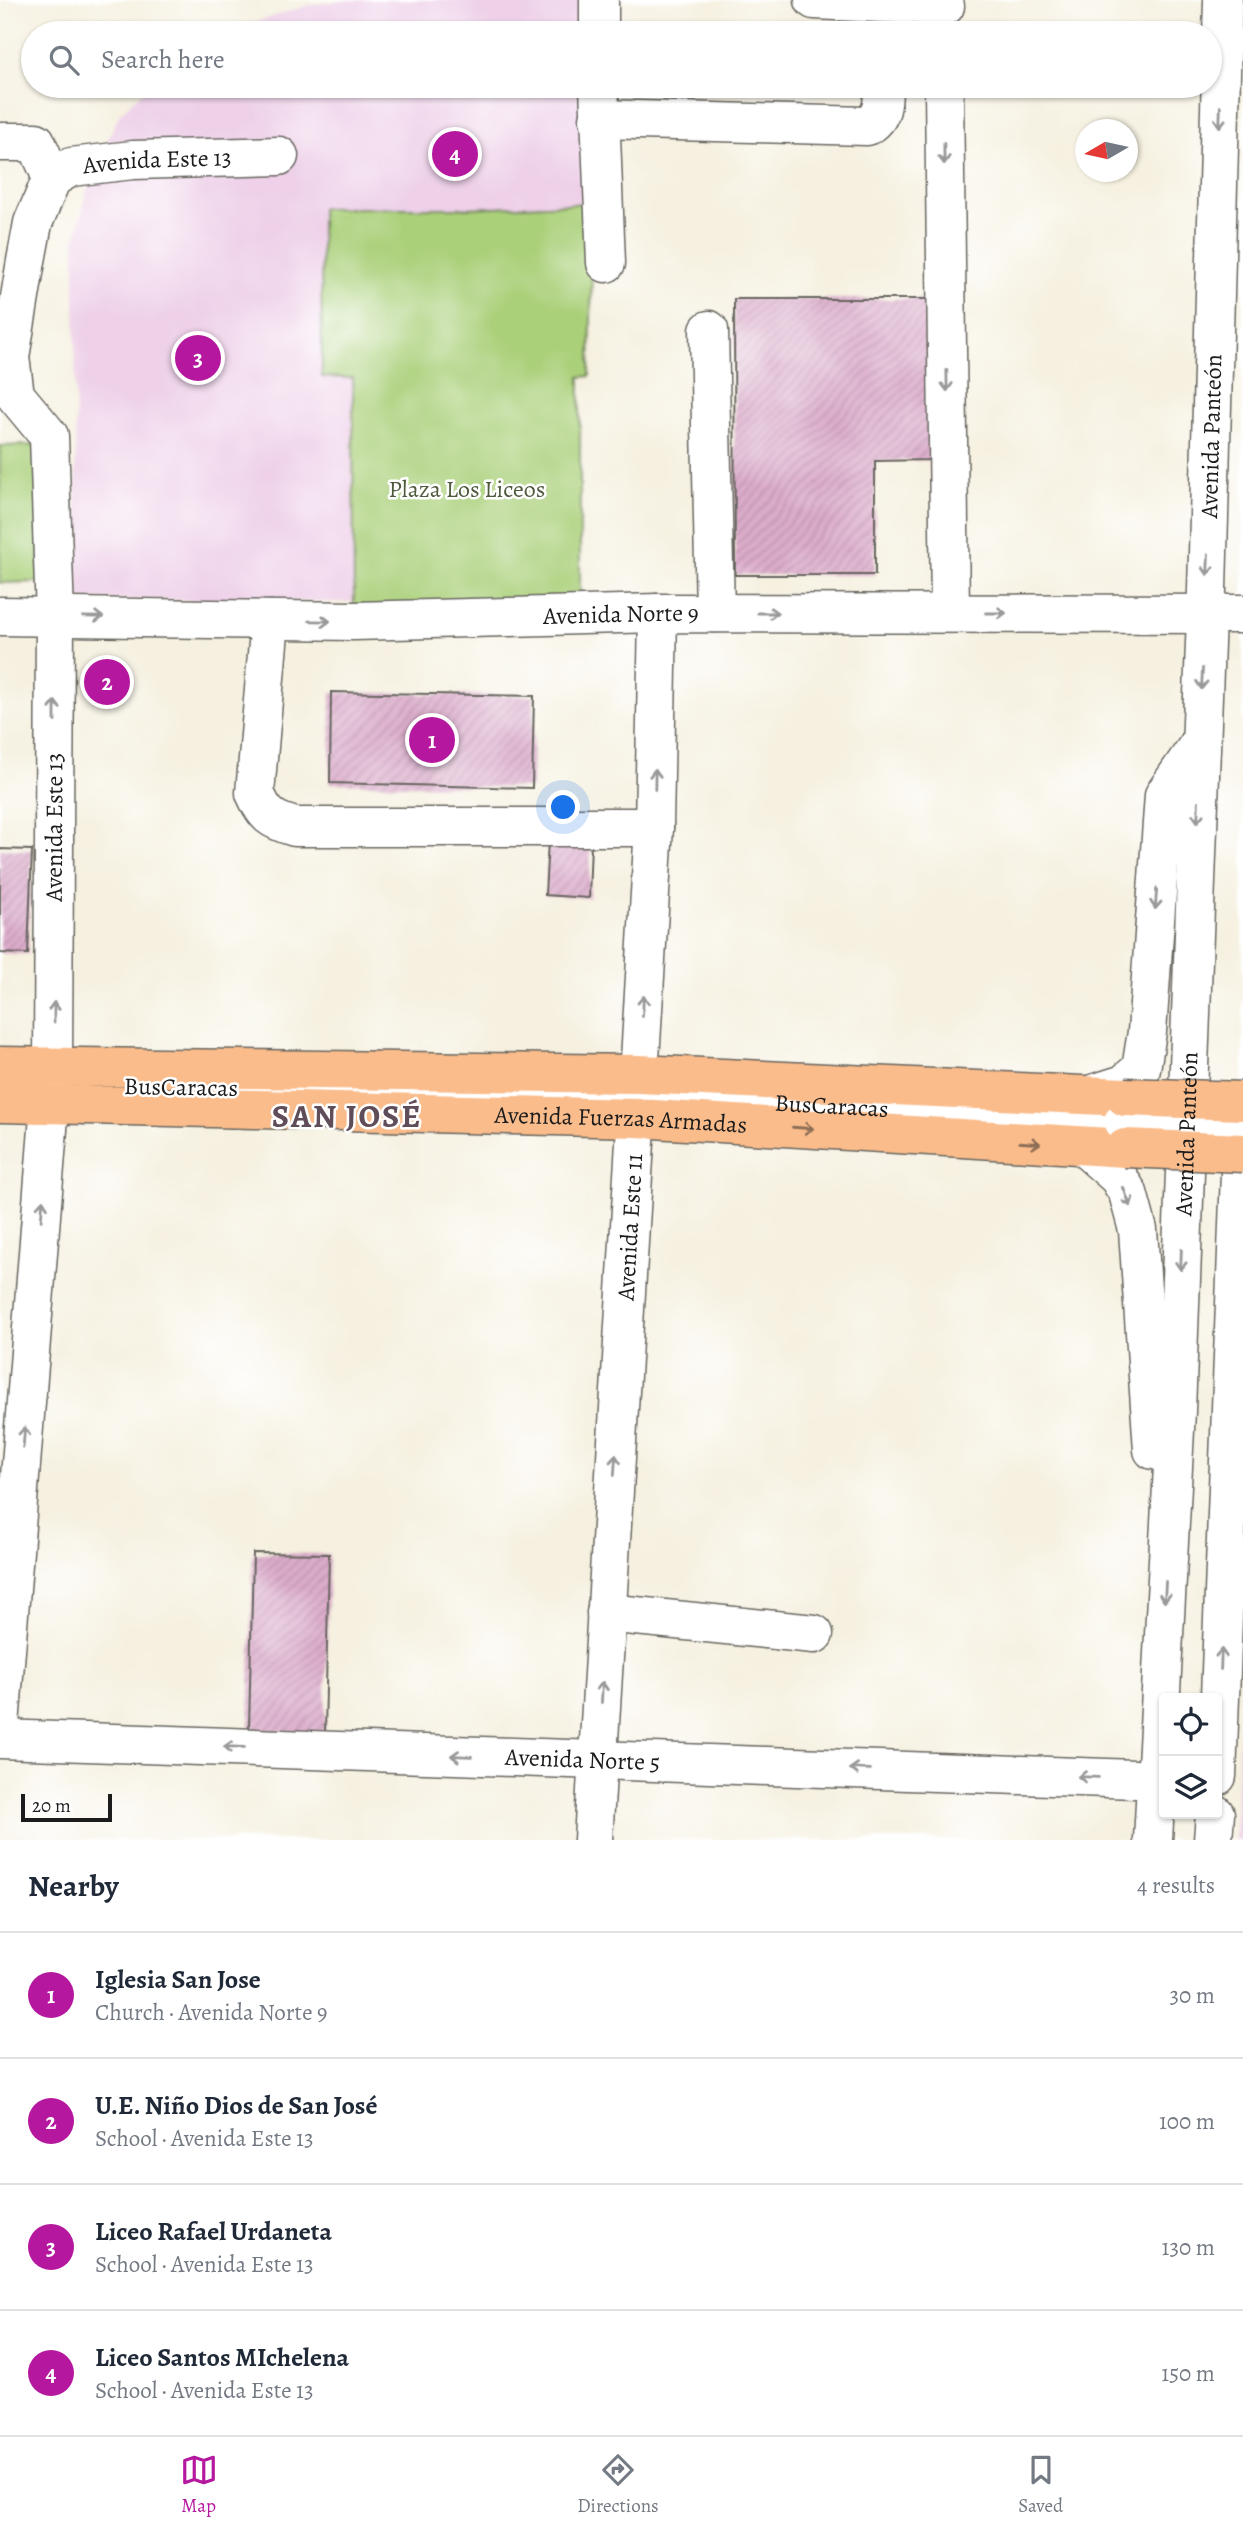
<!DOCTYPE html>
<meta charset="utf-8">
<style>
:root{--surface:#fff;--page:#f6f6f7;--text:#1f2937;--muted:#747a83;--line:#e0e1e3;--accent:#b5179e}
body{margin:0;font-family:Alegreya,serif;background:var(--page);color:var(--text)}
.controls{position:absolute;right:21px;bottom:21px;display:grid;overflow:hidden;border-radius:7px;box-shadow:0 2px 5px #0004}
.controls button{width:63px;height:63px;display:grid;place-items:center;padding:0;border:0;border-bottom:2px solid var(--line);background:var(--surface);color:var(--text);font:35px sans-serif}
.compass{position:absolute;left:1075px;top:119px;width:63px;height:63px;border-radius:50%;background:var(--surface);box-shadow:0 2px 5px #0004;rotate:261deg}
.scale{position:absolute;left:21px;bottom:18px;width:91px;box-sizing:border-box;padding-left:7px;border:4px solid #1c1c1c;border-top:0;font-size:19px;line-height:24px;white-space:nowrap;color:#1c1c1c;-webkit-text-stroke:5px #fff;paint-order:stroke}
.you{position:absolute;left:564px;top:808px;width:24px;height:24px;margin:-18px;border:5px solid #fff;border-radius:50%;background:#1a73e8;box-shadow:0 0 0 10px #1a73e833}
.badge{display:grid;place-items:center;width:46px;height:46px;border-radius:50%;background:var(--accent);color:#fff;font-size:23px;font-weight:700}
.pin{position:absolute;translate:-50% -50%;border:4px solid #fff;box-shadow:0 2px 7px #0006}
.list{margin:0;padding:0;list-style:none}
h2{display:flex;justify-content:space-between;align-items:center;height:91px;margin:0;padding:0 28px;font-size:30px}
h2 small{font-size:23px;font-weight:400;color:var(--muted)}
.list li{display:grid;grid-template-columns:46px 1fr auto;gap:21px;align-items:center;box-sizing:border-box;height:126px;padding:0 28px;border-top:2px solid var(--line)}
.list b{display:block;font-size:26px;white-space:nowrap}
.list p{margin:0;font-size:23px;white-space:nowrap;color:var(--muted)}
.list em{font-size:23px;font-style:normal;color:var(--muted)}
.icon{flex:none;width:38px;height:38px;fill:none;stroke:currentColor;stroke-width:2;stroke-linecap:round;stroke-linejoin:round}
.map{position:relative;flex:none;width:1243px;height:1840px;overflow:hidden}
.search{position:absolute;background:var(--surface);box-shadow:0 2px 5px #0004;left:21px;right:21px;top:21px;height:77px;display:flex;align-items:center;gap:18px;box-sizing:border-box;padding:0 24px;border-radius:38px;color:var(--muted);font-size:26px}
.sheet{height:595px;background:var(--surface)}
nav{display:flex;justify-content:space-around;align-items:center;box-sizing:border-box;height:98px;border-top:2px solid var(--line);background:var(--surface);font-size:19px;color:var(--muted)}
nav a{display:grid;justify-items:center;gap:4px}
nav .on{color:var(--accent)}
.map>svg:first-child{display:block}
.built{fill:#eed0e8}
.green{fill:#abd07a;stroke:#64764b;stroke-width:2}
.building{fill:url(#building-hatch)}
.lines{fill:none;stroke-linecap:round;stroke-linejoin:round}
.minor-casing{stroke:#686660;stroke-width:41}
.major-casing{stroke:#686660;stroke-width:41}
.minor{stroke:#fff;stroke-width:38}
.major{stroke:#fabc8b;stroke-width:38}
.minor-bridge-casing{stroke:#686660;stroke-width:41;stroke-linecap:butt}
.major-bridge-casing{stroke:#686660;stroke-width:41;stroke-linecap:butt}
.minor-bridge{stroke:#fff;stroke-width:38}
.major-bridge{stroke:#fabc8b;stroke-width:38}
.oneway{stroke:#999}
.oneway2{stroke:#8b6c54}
.labels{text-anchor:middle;stroke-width:5;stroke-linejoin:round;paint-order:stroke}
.street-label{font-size:24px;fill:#1c1c1c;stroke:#fff}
.park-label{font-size:24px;fill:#4e5b3d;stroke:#fff}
.district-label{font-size:32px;font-weight:bold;letter-spacing:2px;fill:#5f4e59;stroke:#fff}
</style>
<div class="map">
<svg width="1243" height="1840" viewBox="0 0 1243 1840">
<defs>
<pattern id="building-hatch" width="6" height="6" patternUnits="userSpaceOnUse" patternTransform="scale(1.75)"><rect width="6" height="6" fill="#dcaccb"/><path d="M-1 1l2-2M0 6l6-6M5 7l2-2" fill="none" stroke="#bc93ae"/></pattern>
</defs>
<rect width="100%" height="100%" fill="#fff"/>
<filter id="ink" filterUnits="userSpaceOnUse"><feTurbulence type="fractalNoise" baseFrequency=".0143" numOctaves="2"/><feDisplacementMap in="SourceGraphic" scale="14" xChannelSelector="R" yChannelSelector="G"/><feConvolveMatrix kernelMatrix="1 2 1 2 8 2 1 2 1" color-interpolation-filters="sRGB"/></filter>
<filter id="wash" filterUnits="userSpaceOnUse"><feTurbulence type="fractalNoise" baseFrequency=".00686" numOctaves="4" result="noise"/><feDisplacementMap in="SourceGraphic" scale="28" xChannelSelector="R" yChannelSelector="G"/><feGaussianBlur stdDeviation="1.57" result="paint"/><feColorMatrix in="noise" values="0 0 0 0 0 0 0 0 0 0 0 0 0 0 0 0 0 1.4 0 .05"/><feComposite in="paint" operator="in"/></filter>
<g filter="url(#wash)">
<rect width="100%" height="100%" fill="#f5f0df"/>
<path class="built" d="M349,0h244l-1,33h-365l10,-5 72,-23z
M149,86h441l3,117 -126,5 -145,169h31l1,225 -278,-3 -1,-357 16,-67 29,-62z
M1243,1640v200h-8z"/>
<path class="green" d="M593,203l-3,173 -10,1v239l-226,5 -1,-243 -31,-1 -1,-169h146z
M37,445l3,137 -40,1v-137z"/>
<g id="blocks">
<path class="building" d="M734,299h196v161l-55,1v114h-140z
M331,692l203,4 -2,92 -202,-5z
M548,841l43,2 -2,55 -44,-3z
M0,849l32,1 -4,104 -28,-1z
M253,1553l76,1 -4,178 -76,-2z"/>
</g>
</g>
<g filter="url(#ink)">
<use href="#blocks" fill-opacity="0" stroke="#686660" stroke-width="2"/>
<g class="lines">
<g class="minor-casing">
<g id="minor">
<path d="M599,0v33"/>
<path d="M814,0l131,6"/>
<path d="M599,86l7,177"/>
<path d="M944,86l6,527"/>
<path d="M599,119l268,7c16,-8 16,-24 16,-40"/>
<path d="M0,142h36l16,36"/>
<path d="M709,330l6,283"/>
<path id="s1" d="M0,616l354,5 304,-8 585,1"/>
<path d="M270,620l-15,173c10,23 16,27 40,34h359"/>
<path id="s2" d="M223,1088l415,7 485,27"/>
<path d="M1086,1096l38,-12 17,-15 6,-37 17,-237 35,-51"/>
<path d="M1083,1146l35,31 10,16 10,37 15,220"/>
<path d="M606,1613l208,21"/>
<path id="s3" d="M0,1725l53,-658 2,-450 -6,-181 -34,-41 -5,-38 16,-96 7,-38 19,-45 19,-11 62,-7 146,-4"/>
<path id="s4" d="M0,1739l1164,41"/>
<path d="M1217,1776l25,-656"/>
<path id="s5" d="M593,1840l61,-1013 4,-214"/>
<path id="s6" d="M1153,1840l23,-429 31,-821 16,-590"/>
<path d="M1213,1840l2,-26"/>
</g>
</g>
<g class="major-casing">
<g id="major">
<path d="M0,1066l639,8 486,23"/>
<path id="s7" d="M0,1103l637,15 488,30"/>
</g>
</g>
<use href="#minor" class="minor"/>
<use href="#major" class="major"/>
<g class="minor-bridge-casing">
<path id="minor-bridge" d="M1123,1122l120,7"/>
</g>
<g class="major-bridge-casing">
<path id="major-bridge" d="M1125,1097l118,4
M1125,1148l118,5"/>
</g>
<use href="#minor-bridge" class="minor-bridge"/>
<use href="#major-bridge" class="major-bridge"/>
</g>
<defs><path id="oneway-shaft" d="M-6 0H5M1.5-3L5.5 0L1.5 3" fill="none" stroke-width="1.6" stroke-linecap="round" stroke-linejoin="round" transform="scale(1.75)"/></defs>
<g class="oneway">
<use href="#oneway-shaft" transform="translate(1220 117) rotate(92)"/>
<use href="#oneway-shaft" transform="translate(944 154) rotate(89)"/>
<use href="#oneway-shaft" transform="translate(947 381) rotate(89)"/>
<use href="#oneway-shaft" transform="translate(1208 565) rotate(92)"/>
<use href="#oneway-shaft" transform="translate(768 613)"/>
<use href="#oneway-shaft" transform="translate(996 613)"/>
<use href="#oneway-shaft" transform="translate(93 617) rotate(1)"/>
<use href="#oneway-shaft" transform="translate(320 621) rotate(1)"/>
<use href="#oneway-shaft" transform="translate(1202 679) rotate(93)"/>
<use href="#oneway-shaft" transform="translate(55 711) rotate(-90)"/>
<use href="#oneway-shaft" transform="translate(655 779) rotate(-89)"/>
<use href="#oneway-shaft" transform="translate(1198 812) rotate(92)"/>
<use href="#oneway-shaft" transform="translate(1156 899) rotate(94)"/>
<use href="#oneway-shaft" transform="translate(643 1006) rotate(-87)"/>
<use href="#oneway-shaft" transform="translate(54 1012) rotate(-90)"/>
<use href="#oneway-shaft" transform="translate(1127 1197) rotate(69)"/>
<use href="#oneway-shaft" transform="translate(42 1210) rotate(-85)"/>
<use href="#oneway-shaft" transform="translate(1181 1260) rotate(92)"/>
<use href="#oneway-shaft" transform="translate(24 1437) rotate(-85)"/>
<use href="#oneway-shaft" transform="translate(615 1465) rotate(-86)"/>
<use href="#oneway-shaft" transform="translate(1165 1592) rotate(93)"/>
<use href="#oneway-shaft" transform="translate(1221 1659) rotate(-88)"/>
<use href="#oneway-shaft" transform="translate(602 1692) rotate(-87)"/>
<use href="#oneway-shaft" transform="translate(234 1747) rotate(-178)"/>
<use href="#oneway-shaft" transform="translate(461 1756) rotate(-178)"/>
<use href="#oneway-shaft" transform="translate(860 1769) rotate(-178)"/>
<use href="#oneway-shaft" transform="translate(1088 1777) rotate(-178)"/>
</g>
<g class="oneway2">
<use href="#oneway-shaft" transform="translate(803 1128) rotate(4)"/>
<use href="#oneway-shaft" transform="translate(1030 1143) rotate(4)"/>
</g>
</g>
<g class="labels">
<g class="street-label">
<text dy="8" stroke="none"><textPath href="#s3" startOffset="1676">Avenida Este 13</textPath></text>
<text dy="8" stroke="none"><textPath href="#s6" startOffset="1405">Avenida Panteón</textPath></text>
<text dy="8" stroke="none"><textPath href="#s1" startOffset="621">Avenida Norte 9</textPath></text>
<text dy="8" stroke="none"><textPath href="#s3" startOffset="900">Avenida Este 13</textPath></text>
<text transform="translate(181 1087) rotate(1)" y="8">BusCaracas</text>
<text dy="8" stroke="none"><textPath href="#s2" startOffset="609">BusCaracas</textPath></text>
<text dy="8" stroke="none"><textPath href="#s7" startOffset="621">Avenida Fuerzas Armadas</textPath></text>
<text dy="8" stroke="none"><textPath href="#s6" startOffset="707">Avenida Panteón</textPath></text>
<text dy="8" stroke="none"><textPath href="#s5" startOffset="614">Avenida Este 11</textPath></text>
<text dy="8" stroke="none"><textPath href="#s4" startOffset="583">Avenida Norte 5</textPath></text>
</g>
<g class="park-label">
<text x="467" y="497">Plaza Los Liceos</text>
</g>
<g class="district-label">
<text x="347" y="1127">SAN JOSÉ</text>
</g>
</g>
</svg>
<div class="controls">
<button><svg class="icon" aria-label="locate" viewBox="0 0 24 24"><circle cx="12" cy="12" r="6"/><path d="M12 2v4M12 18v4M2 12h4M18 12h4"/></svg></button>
<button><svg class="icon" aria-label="layers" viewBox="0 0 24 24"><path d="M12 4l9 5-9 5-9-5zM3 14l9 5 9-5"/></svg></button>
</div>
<svg class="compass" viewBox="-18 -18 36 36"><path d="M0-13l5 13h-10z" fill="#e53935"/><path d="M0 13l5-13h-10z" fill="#747a83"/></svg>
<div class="scale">20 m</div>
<div class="you"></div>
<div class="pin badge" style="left:432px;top:740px">1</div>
<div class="pin badge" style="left:107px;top:682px">2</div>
<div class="pin badge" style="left:198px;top:358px">3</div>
<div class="pin badge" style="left:455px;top:154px">4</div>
<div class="search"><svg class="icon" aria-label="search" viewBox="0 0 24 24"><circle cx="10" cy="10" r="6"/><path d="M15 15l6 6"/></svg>Search here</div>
</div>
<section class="sheet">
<h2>Nearby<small>4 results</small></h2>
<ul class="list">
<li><span class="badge">1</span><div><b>Iglesia San Jose</b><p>Church · Avenida Norte 9</p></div><em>30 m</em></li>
<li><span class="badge">2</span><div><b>U.E. Niño Dios de San José</b><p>School · Avenida Este 13</p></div><em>100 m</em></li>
<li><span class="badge">3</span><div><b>Liceo Rafael Urdaneta</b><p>School · Avenida Este 13</p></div><em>130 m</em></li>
<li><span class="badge">4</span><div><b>Liceo Santos MIchelena</b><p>School · Avenida Este 13</p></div><em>150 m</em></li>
</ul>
</section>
<nav>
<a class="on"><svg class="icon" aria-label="map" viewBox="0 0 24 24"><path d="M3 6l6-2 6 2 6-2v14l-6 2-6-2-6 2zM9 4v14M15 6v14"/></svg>Map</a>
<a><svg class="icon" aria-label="directions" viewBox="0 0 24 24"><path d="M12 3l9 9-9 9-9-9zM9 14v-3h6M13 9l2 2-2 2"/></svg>Directions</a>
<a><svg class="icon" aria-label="saved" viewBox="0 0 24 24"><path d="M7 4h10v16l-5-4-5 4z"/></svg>Saved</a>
</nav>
